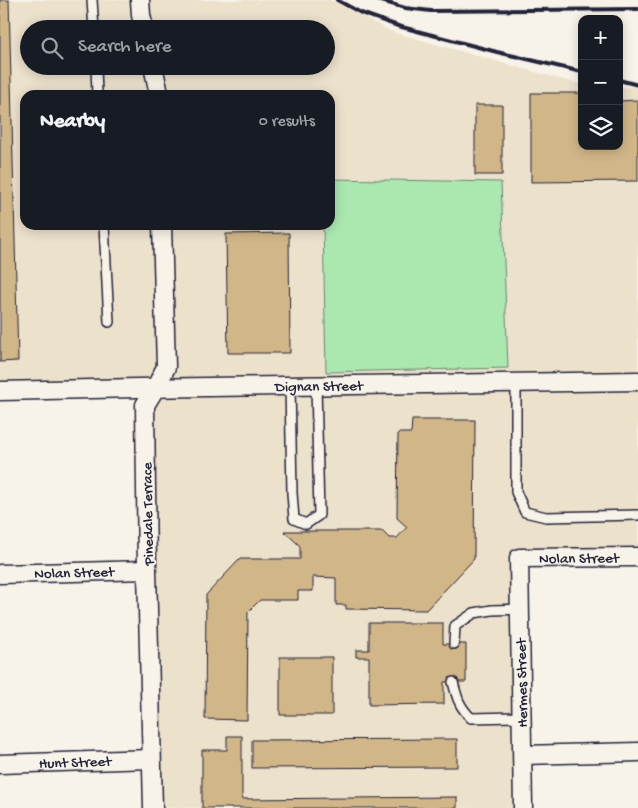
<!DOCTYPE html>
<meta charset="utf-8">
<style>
:root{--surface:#171b24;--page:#242831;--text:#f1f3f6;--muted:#9ea1a6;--line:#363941}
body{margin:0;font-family:"Gochi Hand",sans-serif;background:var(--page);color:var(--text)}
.controls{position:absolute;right:15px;top:15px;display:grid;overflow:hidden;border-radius:10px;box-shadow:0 2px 12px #0003}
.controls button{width:45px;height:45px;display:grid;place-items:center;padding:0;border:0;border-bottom:1px solid var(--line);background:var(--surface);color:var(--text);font:25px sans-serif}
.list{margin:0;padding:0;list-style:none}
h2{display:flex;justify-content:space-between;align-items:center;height:65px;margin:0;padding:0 20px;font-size:21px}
h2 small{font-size:16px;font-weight:400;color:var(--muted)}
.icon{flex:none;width:28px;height:28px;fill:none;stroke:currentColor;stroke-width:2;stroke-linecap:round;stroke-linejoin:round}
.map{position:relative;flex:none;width:638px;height:808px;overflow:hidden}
.search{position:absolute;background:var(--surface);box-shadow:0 2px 12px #0003;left:20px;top:20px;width:315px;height:55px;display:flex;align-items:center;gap:12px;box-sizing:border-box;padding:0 18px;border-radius:28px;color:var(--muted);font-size:19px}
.panel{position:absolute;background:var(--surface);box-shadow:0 2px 12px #0003;left:20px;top:90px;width:315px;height:140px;border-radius:15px}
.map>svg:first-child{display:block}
.built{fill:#ece1cb;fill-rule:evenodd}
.green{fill:#aae8af;stroke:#668575}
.building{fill:#d1b687;stroke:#22223b}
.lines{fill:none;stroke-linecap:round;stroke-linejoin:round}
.lane-casing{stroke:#22223b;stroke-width:12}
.street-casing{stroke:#22223b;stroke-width:21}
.lane{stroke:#f7f3e8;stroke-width:9}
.street{stroke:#f7f3e8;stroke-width:18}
.rail{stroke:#22223b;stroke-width:4}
.labels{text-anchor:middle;stroke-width:4;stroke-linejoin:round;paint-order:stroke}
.street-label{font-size:15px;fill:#22223b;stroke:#f7f3e8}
</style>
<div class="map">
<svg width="638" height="808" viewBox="0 0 638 808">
<rect width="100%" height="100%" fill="#f7f3e8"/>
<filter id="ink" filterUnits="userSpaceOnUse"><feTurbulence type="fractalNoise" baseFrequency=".02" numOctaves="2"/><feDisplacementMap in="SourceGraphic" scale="10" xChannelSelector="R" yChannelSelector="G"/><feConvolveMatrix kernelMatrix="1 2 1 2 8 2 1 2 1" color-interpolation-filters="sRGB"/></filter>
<g filter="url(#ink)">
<path class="built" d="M0,0h330l62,32 190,53v61h37v-59h19v464l-126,1 3,256h-355l-10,-430 -150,4zM29,29h297v37h-297zM25,95h305v84l171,3 -174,190 -4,-147h-298z"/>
<path class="green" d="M330,179l171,3 7,186 -182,4 -3,-147h7z"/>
<path class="building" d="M0,0h9l9,361 -18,1z
M531,93h51v53h37v-45l19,-1v81l-107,1z
M475,105h27v70h-27z
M289,233l1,120h-62l-2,-119z
M412,420h63l-1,139 -48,51 -80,-1v-4h-10v-27l-23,-1v14h-15v9h-38l-12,12 -1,108 -42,-1 1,-124 34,-36h60v-13l-16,-15h98l7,7h8l10,-11 -10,-9 1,-85h13z
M369,623h74v21h23v38h-22v22l-75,1v-48h-13v-7h13z
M280,657h52v58h-52z
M227,736h15v63l215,-2v11h-255v-58h25z
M457,739v28l-205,1v-28z"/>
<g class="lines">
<g class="lane-casing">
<path id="lane" d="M92,0l2,29
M96,66l1,29
M104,225l5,97
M516,383v109l9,20 21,5 92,-2
M290,386l2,107 2,26 12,5 13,-9 -3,-130
M454,644l1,-18 19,-13 18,-3 28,-1
M453,682c4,16 6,24 18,36l50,-1"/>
</g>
<g class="street-casing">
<g id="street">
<path d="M140,0l1,15 3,14"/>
<path d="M153,66l5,23v6"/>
<path id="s1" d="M0,391l137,-3 501,-7"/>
<path id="s2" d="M0,574l147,-4"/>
<path d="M523,755l115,-3"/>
<path id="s3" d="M0,764l151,-5"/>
<path d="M153,808l-6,-238 -2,-165 11,-18 10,-20 -4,-142"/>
<path id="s4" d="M523,808l-4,-250 119,-1"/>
</g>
</g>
<use href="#lane" class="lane"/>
<use href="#street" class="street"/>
<path class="rail" d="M337,0l24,13 37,13 99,26 85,20
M378,0l27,8 26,3 207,-2
M619,80l19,5"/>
</g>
</g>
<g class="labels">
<g class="street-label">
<text dy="5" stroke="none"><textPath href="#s1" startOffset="319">Dignan Street</textPath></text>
<text transform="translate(147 514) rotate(-91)" y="5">Pinedale Terrace</text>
<text dy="5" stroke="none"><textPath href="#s4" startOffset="310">Nolan Street</textPath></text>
<text dy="5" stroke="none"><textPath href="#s2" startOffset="74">Nolan Street</textPath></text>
<text transform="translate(521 683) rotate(-91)" y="5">Hermes Street</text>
<text dy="5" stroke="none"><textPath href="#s3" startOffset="75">Hunt Street</textPath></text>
</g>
</g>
</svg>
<div class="controls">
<button>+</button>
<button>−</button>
<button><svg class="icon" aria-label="layers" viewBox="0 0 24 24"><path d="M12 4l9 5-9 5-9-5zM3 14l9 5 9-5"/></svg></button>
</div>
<div class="search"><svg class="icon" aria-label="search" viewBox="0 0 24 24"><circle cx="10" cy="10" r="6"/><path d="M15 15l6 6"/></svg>Search here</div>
<section class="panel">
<h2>Nearby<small>0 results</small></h2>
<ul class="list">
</ul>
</section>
</div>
